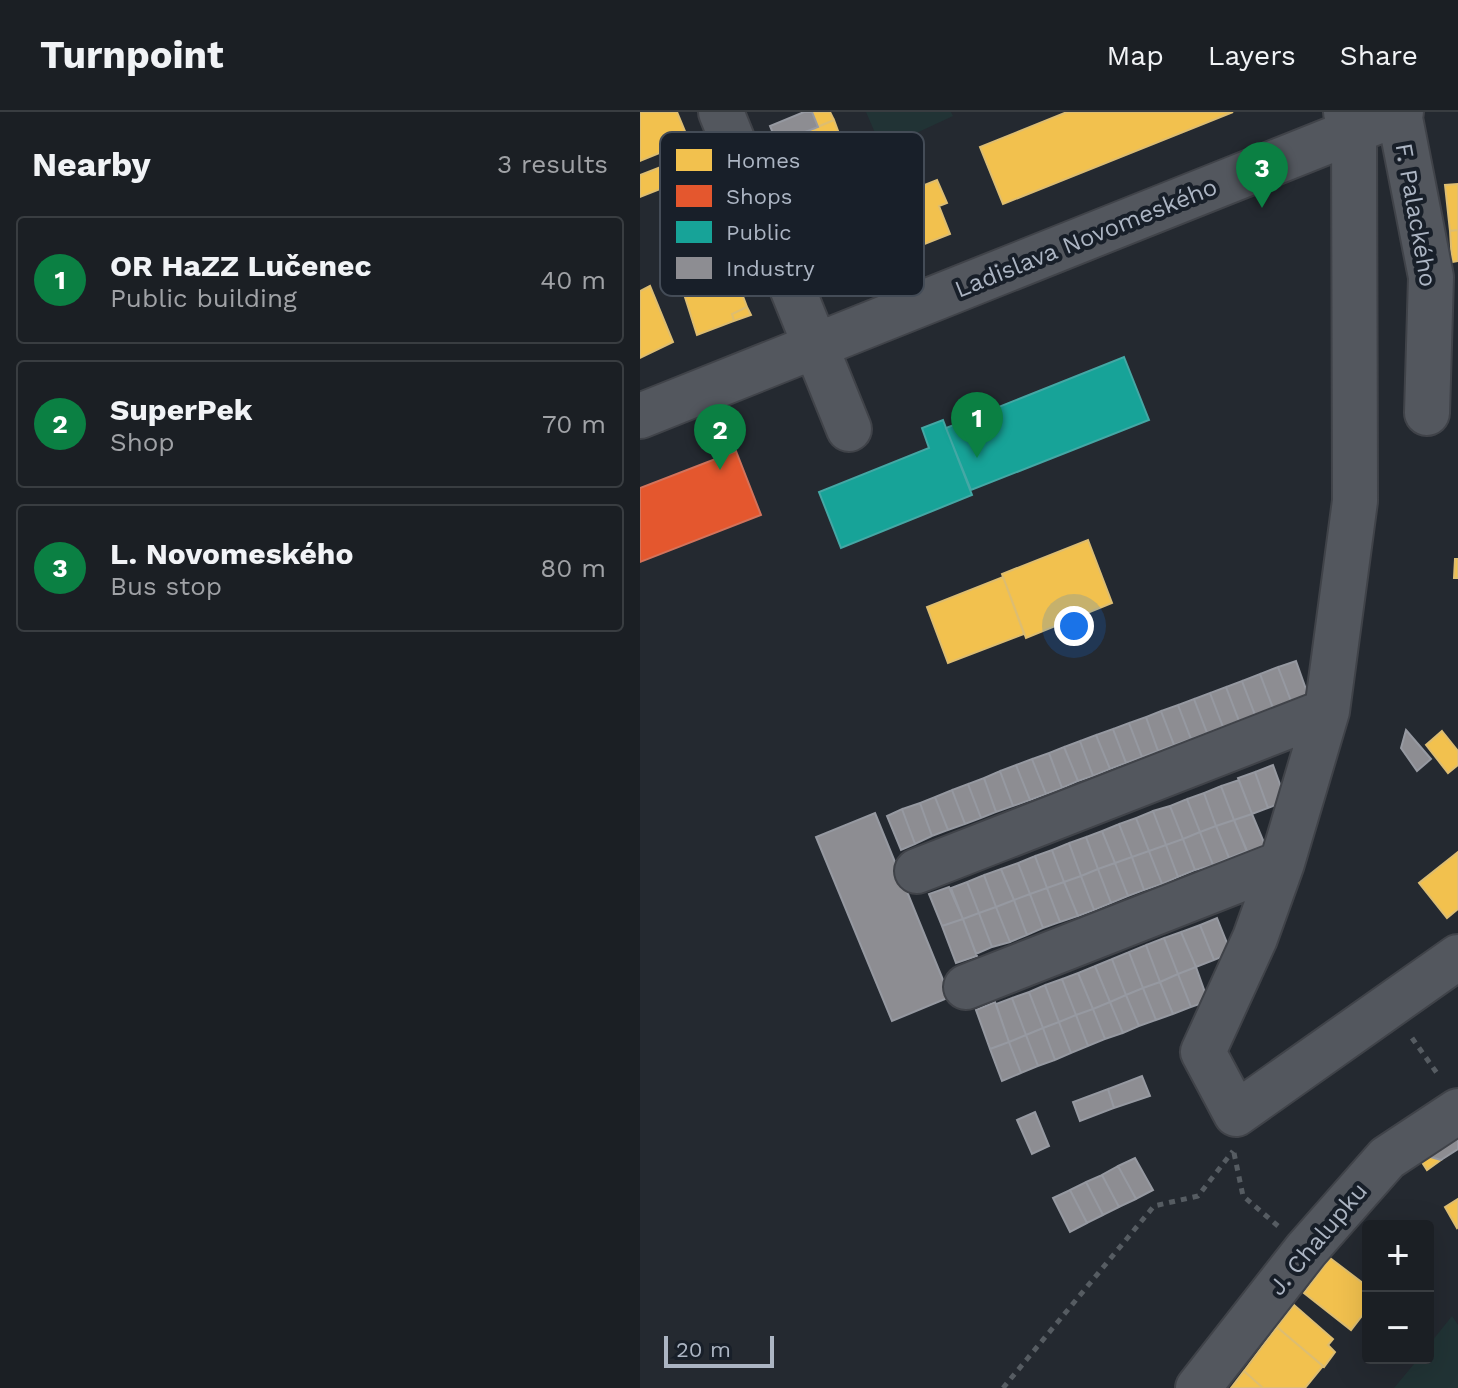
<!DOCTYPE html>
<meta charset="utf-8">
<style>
:root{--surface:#1b1f24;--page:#24272c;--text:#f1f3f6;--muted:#a0a2a6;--line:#393d41;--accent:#0b8043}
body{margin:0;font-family:"Work Sans",sans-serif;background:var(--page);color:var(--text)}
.controls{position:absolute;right:24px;bottom:24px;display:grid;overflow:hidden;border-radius:8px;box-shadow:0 8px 32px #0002}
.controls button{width:72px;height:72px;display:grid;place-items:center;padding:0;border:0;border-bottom:2px solid var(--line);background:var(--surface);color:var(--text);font:40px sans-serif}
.scale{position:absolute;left:24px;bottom:20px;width:110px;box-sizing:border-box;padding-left:8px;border:4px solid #acb5c3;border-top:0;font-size:22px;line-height:28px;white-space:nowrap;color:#acb5c3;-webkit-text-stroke:6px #181f29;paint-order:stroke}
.you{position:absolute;left:434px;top:514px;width:28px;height:28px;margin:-20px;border:6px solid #fff;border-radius:50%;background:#1a73e8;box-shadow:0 0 0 12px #1a73e833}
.badge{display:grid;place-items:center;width:52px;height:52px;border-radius:50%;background:var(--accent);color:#fff;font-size:26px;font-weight:700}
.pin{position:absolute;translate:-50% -66px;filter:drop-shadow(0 2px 4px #0008)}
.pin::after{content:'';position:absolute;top:42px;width:28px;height:24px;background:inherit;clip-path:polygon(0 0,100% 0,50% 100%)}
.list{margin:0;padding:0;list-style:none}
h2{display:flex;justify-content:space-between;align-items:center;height:104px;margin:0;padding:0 32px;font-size:34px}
h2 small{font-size:26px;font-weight:400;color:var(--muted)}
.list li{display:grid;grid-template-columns:52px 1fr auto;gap:24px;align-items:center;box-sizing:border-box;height:128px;margin:0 16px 16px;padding:0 16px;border:2px solid var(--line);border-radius:8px}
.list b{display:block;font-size:30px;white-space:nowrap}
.list p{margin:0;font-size:26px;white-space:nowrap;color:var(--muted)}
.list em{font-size:26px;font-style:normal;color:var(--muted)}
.map{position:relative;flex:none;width:818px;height:1276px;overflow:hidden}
header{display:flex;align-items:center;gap:48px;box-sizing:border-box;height:112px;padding:0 40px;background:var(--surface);border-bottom:2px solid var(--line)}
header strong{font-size:38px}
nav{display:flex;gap:44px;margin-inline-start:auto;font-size:28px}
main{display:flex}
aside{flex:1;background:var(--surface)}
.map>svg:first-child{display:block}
.green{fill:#213335}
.homes{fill:#f2c14e;stroke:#ddbd71;stroke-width:2}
.shops{fill:#e4572e;stroke:#d3735b;stroke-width:2}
.public{fill:#17a398;stroke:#44a8a5;stroke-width:2}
.industry{fill:#8d8d92;stroke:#9699a1;stroke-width:2}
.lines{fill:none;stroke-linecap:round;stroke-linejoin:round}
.minor-casing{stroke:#404349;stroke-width:48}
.path{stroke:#565c62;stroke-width:5;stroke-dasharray:6 6;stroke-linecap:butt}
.minor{stroke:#53575e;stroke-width:44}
.labels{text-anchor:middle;stroke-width:8;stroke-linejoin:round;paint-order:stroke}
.street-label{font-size:24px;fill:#acb5c3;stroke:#181f29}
.key{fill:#181f29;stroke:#444c57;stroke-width:2}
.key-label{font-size:22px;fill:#acb5c3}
</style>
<header>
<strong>Turnpoint</strong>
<nav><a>Map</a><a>Layers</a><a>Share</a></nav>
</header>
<main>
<aside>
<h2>Nearby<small>3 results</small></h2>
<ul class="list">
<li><span class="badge">1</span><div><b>OR HaZZ Lučenec</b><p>Public building</p></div><em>40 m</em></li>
<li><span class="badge">2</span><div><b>SuperPek</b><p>Shop</p></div><em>70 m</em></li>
<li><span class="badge">3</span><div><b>L. Novomeského</b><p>Bus stop</p></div><em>80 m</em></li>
</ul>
</aside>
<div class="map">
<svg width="818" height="1276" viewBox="0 0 818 1276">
<rect width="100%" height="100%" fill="#242930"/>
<path class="green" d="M226,0h85l2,4 -71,33z
M812,1204l6,9v63h-64l25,-30h9v-12z"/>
<path class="homes" d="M0,0h37l12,29 -49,20z
M172,0h18l4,8 -16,7z
M427,0h166l-230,92 -23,-57z
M194,8l7,19 -19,8 -8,-19z
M174,16l8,19 -24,8 -7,-18z
M31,51l7,19 -38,15v-22z
M244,53l13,31 40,-16 10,23 -8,3 11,28 -56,22 -33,-82z
M818,72v46l-8,1 -5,-46z
M818,118v31l-6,1 -2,-31z
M88,145l19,50 -15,7 2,7 -37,14 -19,-60z
M10,174l23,56 -33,16v-67z
M107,195l4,8 -17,6 -2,-7z
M448,428l24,63 -86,35 -24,-64z
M815,447h3v19h-4z
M363,465l21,57 -76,29 -21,-56z
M802,619l16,20v14l-10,8 -22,-28z
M818,740v57l-11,9 -28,-35z
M776,1041l25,7 -14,10z
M818,1087v28l-1,1 -12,-21z
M690,1146l38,29v21l-17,22 -47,-37z
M654,1193l39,34 -5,6 7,7 -11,15 -47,-40z
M637,1215l46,39 -18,22h-42l-19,-17z
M604,1259l19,17h-32z"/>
<path class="shops" d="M96,339l25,64 -121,47v-74z"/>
<path class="public" d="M484,245l25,63 -178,70 -25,-62z
M303,308l29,75 -131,53 -22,-56 110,-44 -7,-20z"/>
<path class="industry" d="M164,0h8l6,15 -41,16 -7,-17z
M656,549l12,34 -17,6 -13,-34z
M638,555l13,34 -18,7 -13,-34z
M620,562l13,34 -18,7 -13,-34z
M602,569l13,34 -16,6 -13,-34z
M586,575l13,34 -16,6 -13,-34z
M570,581l13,34 -16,6 -13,-34z
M554,587l13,34 -16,6 -13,-34z
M538,593l13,34 -17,6 -13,-34z
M521,599l13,34 -16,6 -12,-34z
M506,605l12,34 -16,6 -13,-34z
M489,611l13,34 -16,6 -13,-34z
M473,617l13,34 -16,6 -14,-34z
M766,618l25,29 -14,12 -16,-23z
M456,623l14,34 -17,7 -13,-35z
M440,629l13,35 -15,5 -14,-34z
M424,635l14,34 -16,7 -13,-35z
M409,641l13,35 -16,6 -14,-35z
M392,647l14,35 -16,6 -14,-35z
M376,653l14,35 -17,6 -13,-35z
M633,653l13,36 -18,7 -13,-36z
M360,659l13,35 -17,6 -12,-34z
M615,660l13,36 -16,6 -14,-36z
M344,666l12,34 -15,6 -13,-34z
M599,668l13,34 -18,6 -13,-34z
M328,672l13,34 -16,6 -13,-34z
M581,674l13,34 -18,6 -12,-33z
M312,678l13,34 -17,6 -13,-33z
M564,681l12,33 -16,6 -13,-33z
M295,685l13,33 -16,6 -12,-33z
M547,687l13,33 -17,7 -13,-33z
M280,691l12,33 -17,8 -13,-35z
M530,694l13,33 -17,6 -13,-34z
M262,697l13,35 -14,6 -14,-34z
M513,699l13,34 -17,6 -13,-33z
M235,701l75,184 -58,24 -76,-184z
M612,702l13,31 -18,7 -13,-32z
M496,706l13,33 -17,6 -13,-33z
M594,708l13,31 -18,7 -13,-32z
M479,712l13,33 -17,6 -13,-32z
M576,714l13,32 -16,7 -13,-33z
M462,719l13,32 -17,6 -12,-32z
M560,720l13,33 -18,5 -12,-31z
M446,725l12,32 -17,7 -12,-33z
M543,727l12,31 -17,7 -12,-32z
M429,731l12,33 -17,6 -12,-32z
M526,733l12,32 -16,7 -13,-33z
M412,738l12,32 -17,6 -12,-32z
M509,739l13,33 -18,6 -12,-33z
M395,744l12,32 -17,6 -12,-31z
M492,745l12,33 -16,6 -13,-33z
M378,751l12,31 -16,6 -13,-31z
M475,751l13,33 -17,7 -13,-34z
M361,757l13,31 -18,7 -12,-32z
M458,757l13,34 -17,7 -13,-34z
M344,763l12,32 -17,6 -12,-31z
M441,764l13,34 -16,6 -14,-34z
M327,770l12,31 -16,6 -12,-31z
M424,770l14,34 -18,6 -13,-34z
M309,775l14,32 -21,7 -13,-32z
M407,776l13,34 -17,6 -13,-34z
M390,782l13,34 -16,7 -13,-35z
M374,788l13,35 -17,7 -14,-35z
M356,795l14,35 -18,5 -13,-34z
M339,801l13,34 -16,7 -13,-35z
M577,806l14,35 -17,7 -14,-35z
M323,807l14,37 -21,7 -14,-37z
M560,813l14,35 -18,7 -15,-35z
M541,820l15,35 -18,7 -14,-36z
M524,826l14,36 -18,8 -14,-37z
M506,833l14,37 -17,6 -14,-36z
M489,840l14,36 -17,7 -14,-36z
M472,847l14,36 -16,7 -15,-36z
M455,854l15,36 -17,7 -15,-36z
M556,855l12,34 -17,6 -13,-33z
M438,861l15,36 -17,6 -14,-36z
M538,862l13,33 -18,7 -13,-32z
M422,867l14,36 -17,7 -14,-37z
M520,870l13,32 -17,6 -13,-32z
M405,873l14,37 -16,6 -14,-36z
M503,876l13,32 -17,6 -13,-31z
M389,880l14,36 -17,7 -14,-37z
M486,883l13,31 -16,7 -13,-31z
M372,886l14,37 -17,7 -13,-38z
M355,890l14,40 -19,7 -14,-39z
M470,890l13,31 -18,6 -12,-30z
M453,897l12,30 -17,7 -12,-31z
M436,903l12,31 -17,7 -12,-31z
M419,910l12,31 -16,7 -12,-32z
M403,916l12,32 -17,6 -12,-31z
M386,923l12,31 -17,7 -12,-31z
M369,930l12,31 -19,8 -12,-32z
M502,964l8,20 -36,12 -6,-19z
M468,977l6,19 -34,13 -7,-19z
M395,1000l14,34 -17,8 -15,-34z
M804,1009l14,20v8l-17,11 -25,-7z
M495,1046l18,32 -17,9 -18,-33z
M478,1054l18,33 -17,8 -17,-32z
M462,1063l17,32 -16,8 -17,-33z
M446,1070l17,33 -16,8 -17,-33z
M430,1078l17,33 -17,9 -17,-34z"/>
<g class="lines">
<g class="minor-casing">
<path id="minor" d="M81,0l128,317
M706,0l8,19 1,370 -28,210 -45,152 -27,75 -52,114 33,62 222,-157
M759,1l32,164 -4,136
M0,304l761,-304
M277,759l410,-160
M326,875l316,-124
M558,1276l108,-138 81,-92 71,-47"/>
</g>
<path class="path" d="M772,926l27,38
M594,1041l9,43 35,30
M363,1276l151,-182 44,-10 35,-45"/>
<use href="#minor" class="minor"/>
</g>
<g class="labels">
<g class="street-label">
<text transform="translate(776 103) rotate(80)" y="8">F. Palackého</text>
<text transform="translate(446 126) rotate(-22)" y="8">Ladislava Novomeského</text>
<text transform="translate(678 1127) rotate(-50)" y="8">J. Chalupku</text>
</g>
</g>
<rect x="20" y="20" width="264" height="164" rx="12" class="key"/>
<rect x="36" y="37" width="36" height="22" fill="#f2c14e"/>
<rect x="36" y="73" width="36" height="22" fill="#e4572e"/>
<rect x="36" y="109" width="36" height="22" fill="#17a398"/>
<rect x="36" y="145" width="36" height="22" fill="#8d8d92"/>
<g class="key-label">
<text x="86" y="56">Homes</text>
<text x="86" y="92">Shops</text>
<text x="86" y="128">Public</text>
<text x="86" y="164">Industry</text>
</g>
</svg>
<div class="controls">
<button>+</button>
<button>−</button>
</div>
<div class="scale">20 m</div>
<div class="you"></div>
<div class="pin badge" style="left:337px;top:346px">1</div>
<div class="pin badge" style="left:80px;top:358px">2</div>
<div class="pin badge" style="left:622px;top:96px">3</div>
</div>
</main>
